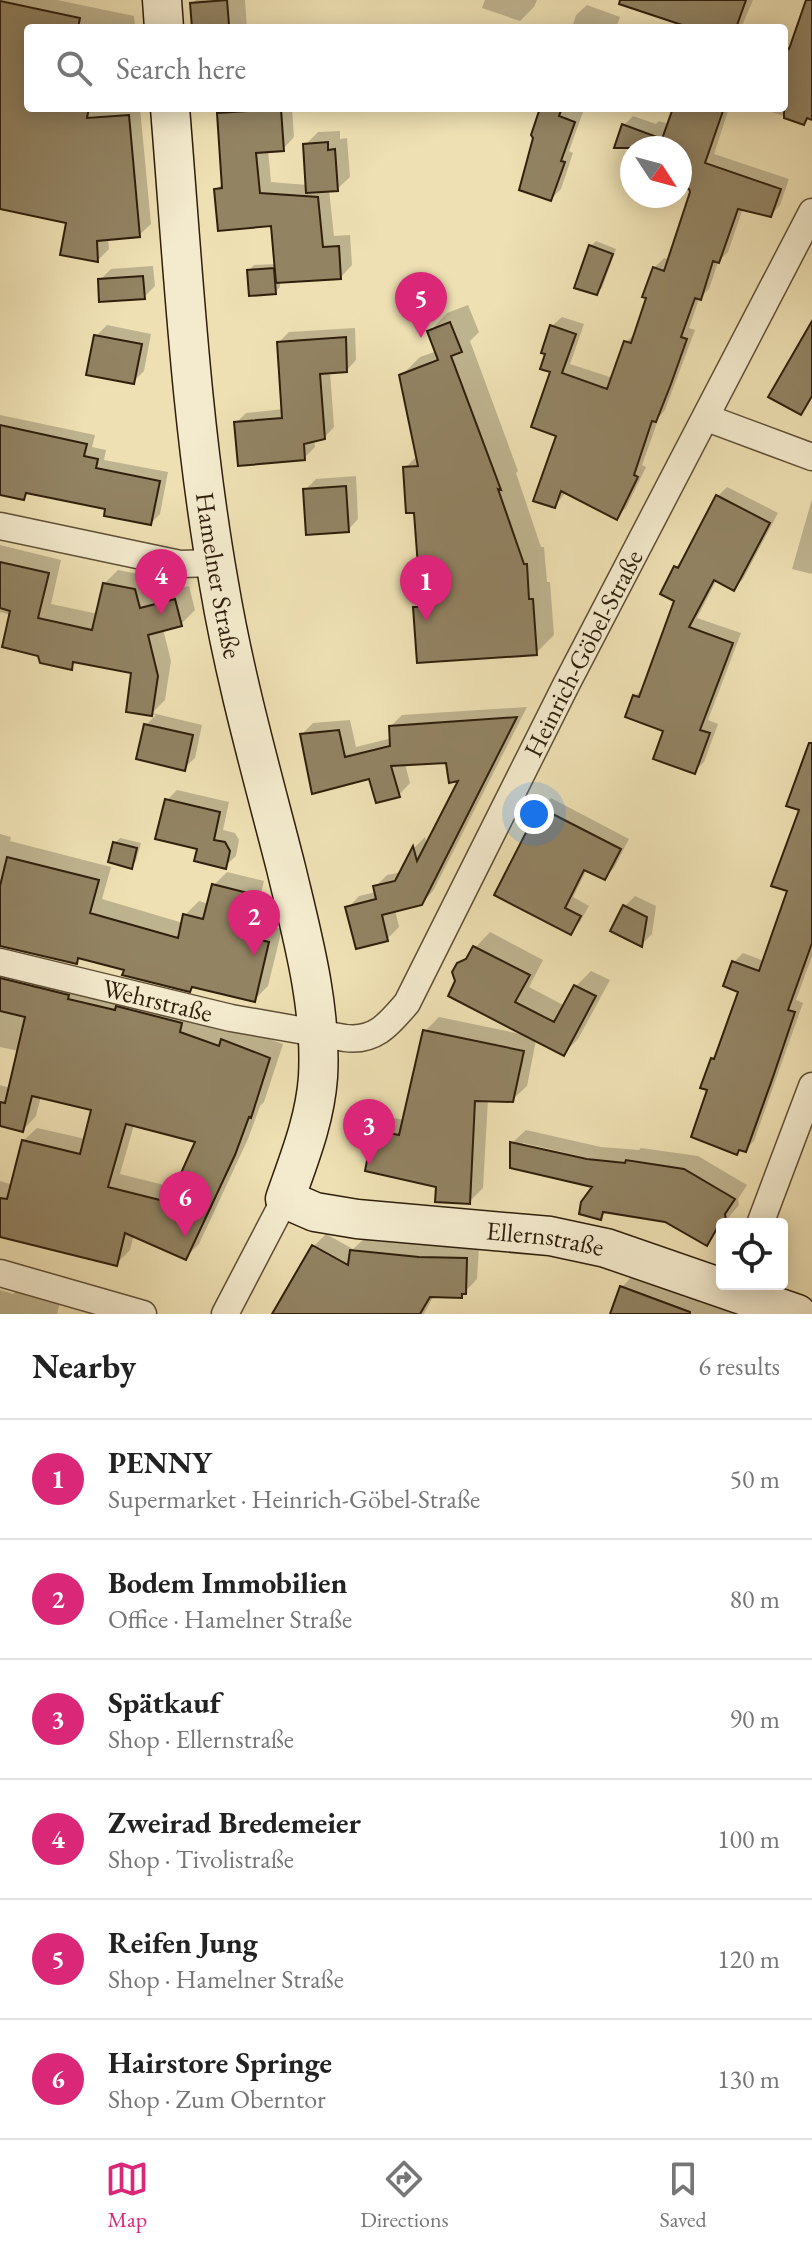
<!DOCTYPE html>
<meta charset="utf-8">
<style>
:root{--surface:#fff;--page:#f6f6f6;--text:#222;--muted:#767676;--line:#e0e0e0;--accent:#db2777}
body{margin:0;font-family:"EB Garamond",serif;background:var(--page);color:var(--text)}
.controls{position:absolute;right:24px;bottom:24px;display:grid;overflow:hidden;border-radius:8px;box-shadow:0 4px 20px #0003}
.controls button{width:72px;height:72px;display:grid;place-items:center;padding:0;border:0;border-bottom:2px solid var(--line);background:var(--surface);color:var(--text);font:40px sans-serif}
.compass{position:absolute;left:620px;top:136px;width:72px;height:72px;border-radius:50%;background:var(--surface);box-shadow:0 4px 20px #0003;rotate:126deg}
.you{position:absolute;left:534px;top:814px;width:28px;height:28px;margin:-20px;border:6px solid #fff;border-radius:50%;background:#1a73e8;box-shadow:0 0 0 12px #1a73e833}
.badge{display:grid;place-items:center;width:52px;height:52px;border-radius:50%;background:var(--accent);color:#fff;font-size:26px;font-weight:700}
.pin{position:absolute;translate:-50% -66px;filter:drop-shadow(0 2px 4px #0008)}
.pin::after{content:'';position:absolute;top:42px;width:28px;height:24px;background:inherit;clip-path:polygon(0 0,100% 0,50% 100%)}
.list{margin:0;padding:0;list-style:none}
h2{display:flex;justify-content:space-between;align-items:center;height:104px;margin:0;padding:0 32px;font-size:34px}
h2 small{font-size:26px;font-weight:400;color:var(--muted)}
.list li{display:grid;grid-template-columns:52px 1fr auto;gap:24px;align-items:center;box-sizing:border-box;height:120px;padding:0 32px;border-top:2px solid var(--line)}
.list b{display:block;font-size:30px;white-space:nowrap}
.list p{margin:0;font-size:26px;white-space:nowrap;color:var(--muted)}
.list em{font-size:26px;font-style:normal;color:var(--muted)}
.icon{flex:none;width:44px;height:44px;fill:none;stroke:currentColor;stroke-width:2;stroke-linecap:round;stroke-linejoin:round}
.map{position:relative;flex:none;width:812px;height:1314px;overflow:hidden}
.search{position:absolute;background:var(--surface);box-shadow:0 4px 20px #0003;left:24px;right:24px;top:24px;height:88px;display:flex;align-items:center;gap:20px;box-sizing:border-box;padding:0 28px;border-radius:8px;color:var(--muted);font-size:30px}
.sheet{height:824px;background:var(--surface)}
nav{display:flex;justify-content:space-around;align-items:center;box-sizing:border-box;height:112px;border-top:2px solid var(--line);background:var(--surface);font-size:22px;color:var(--muted)}
nav a{display:grid;justify-items:center;gap:4px}
nav .on{color:var(--accent)}
.map>svg:first-child{display:block}
.shadow{fill:#0003;fill-rule:evenodd}
.building{fill:#928363;stroke:#2f1f0c;stroke-width:2;fill-rule:evenodd}
.lines{fill:none;stroke-linecap:round;stroke-linejoin:round}
.street-casing{stroke:#5f4f36;stroke-width:29}
.secondary-casing{stroke:#2f1f0c;stroke-width:41}
.street{stroke:#f4ebce;stroke-width:26}
.secondary{stroke:#f4ebce;stroke-width:38}
.labels{text-anchor:middle;stroke-width:6;stroke-linejoin:round;paint-order:stroke}
.street-label{font-size:26px;fill:#2f1f0c;stroke:#f4ebce}
</style>
<div class="map">
<svg width="812" height="1314" viewBox="0 0 812 1314">
<rect width="100%" height="100%" fill="#eee0b3"/>
<filter id="stains"><feTurbulence type="fractalNoise" baseFrequency=".0025" numOctaves="4"/><feColorMatrix values="0 0 0 0 .2 0 0 0 0 .09 0 0 0 0 .02 0 0 0 .5 -.17"/></filter>
<radialGradient id="worn" r=".72"><stop offset=".6" stop-color="#630" stop-opacity="0"/><stop offset="1" stop-color="#630" stop-opacity=".3"/></radialGradient>
<path class="shadow" d="M0,0h57l77,16 1,12h-107v80h112l11,116 -12,11 -31,3 1,11 -11,11 -30,-38 -68,-15z
M196,0h49l2,28h-46l-9,-24z
M485,0h52l-3,7 -14,14 -38,-13z
M632,0h121l-12,28h-43z
M587,5l33,12 -4,11h-44l4,-13z
M812,5v113l-3,-1 -5,5 -46,-14h26v-45z
M219,108h73l2,29 -11,12 -15,1 3,32 36,3 -2,-40 13,-13 22,-1v8l7,-1 3,39 -13,12 -8,1 5,46 16,-1 2,30 -11,12 -61,4v6l-5,5 -26,-22 5,-5 22,-1 -3,-40 -57,-34 8,-8z
M542,108h30l11,4 -14,39 4,2 -12,36 -10,10z
M689,108h40l-15,46 75,25 -9,26 -9,10 -28,-7 -15,44 -10,10 -9,27 -10,10 -10,29 6,2 -30,80 -6,7 -17,48 4,2 -20,41 -10,9 -50,-25 -11,14 3,-71 -6,-64v-45l10,-9 22,7 -14,40 43,14 13,-36 10,-9 18,-65 10,-10 6,2 22,-67 -1,-5 -11,-4v-36l-48,2 -15,-5 7,-20 9,-9 23,8 3,-3 10,3z
M596,241l20,8 -14,39 -5,5 -6,-47z
M153,266l2,20 -11,11 -44,-17 11,-11z
M468,305l11,27 -9,9 48,130 -2,2 25,74h3l3,35h3l4,53 -18,18 -121,-45 7,-7 -6,-91 -11,-42 13,-13 -16,-80 18,-18 17,-6 -7,-20 17,-18z
M107,325l44,9 -7,37 -11,11 -37,-46z
M355,328l1,32 -10,11 -16,1 4,55 -10,11 -10,1 1,8 -11,11 -68,-35 10,-10 38,-4 -5,-67 10,-10z
M0,415l95,20 -3,12 14,3 -2,10 64,12 -8,42 -9,9 -43,-15 -79,-16 -5,5 -24,-4z
M356,476l2,43 -10,11 -43,-40 11,-11z
M727,487l51,26 -35,66 -9,9 -17,-9 -20,39 44,15 -33,87 10,4 -14,38 -10,10 -29,-42 -30,-34 10,-10 31,-86 -13,-7 13,-26 9,-8 33,-63z
M812,499v75l-20,-5z
M0,545l61,15 -10,44 47,10 6,-30 14,-14 31,6 5,19 35,-9 6,24 -14,14 -18,5 8,32 -6,39 -13,13 50,12 -7,33 -11,10 -38,-43 10,-10 -28,-5 5,-39 -56,-10 -6,6 -32,-13 -28,-39 -11,-3z
M527,707l-94,184 -12,13 -26,6 4,17 -12,12 -39,-31 11,-12 17,-4 -1,-5 12,-12 15,-3 13,-25 10,-10 2,9 35,-69 -14,-16 -43,3 5,19 -11,12 -97,-61 11,-11 37,-3 6,27 36,-9 -1,-12 11,-11z
M812,755v201l-16,44 7,3 -49,138 -9,9 -4,-2 -4,5 -28,-64 -6,-2 10,-28 6,-6 21,-62 -6,-29 9,-9 21,8 26,-71z
M177,790l52,12 -6,28 12,3 4,7 -3,16 -11,10 -26,-18 -32,-48z
M551,798l78,41 -15,29 -10,10 -17,-9 -14,28 16,9 -9,16 -10,10 -74,-38 45,-86z
M0,834l11,3 -1,4 101,26 -9,32 81,24 2,-8 14,-14 10,3 4,-18 14,-14 37,9 -10,41 28,7 -14,57 -14,14 -60,-15 -4,4 -108,-32 -6,5 -76,-17z
M120,838l21,5 -5,18 -5,5 -16,-23z
M635,896l21,10 -4,28 -10,10 -17,-38z
M490,932l53,28 -14,27 36,19 11,-20 15,-15 19,9 -32,59 -15,15 -27,-14 -9,46 -15,14 -24,-1 -5,89 -14,14 -98,-51 7,-7 3,-12 14,-14 9,2 21,-89 14,-14 86,18 -68,-54 2,-16z
M0,955l231,77 5,-5 47,17 -19,58 -4,4 -12,33 -49,105 -14,14 -51,-24 -4,16 -14,14 -116,-30v-53l13,4 10,-44 14,-13 49,11 7,-30 -52,-13 -5,20 -13,14 -23,-6v-39l10,3 9,-37 -19,-4zM134,1125l63,16 -21,47 -56,-14z
M526,1130l75,17 38,3 2,-2 57,8 49,29 -9,14 1,6 -32,38 -41,-23 -59,-9 -7,7 -5,-32 -83,-43zM523,1143l74,17 -1,4 -73,-17z
M326,1234l27,15 11,-10 69,6 46,1 -2,33 -16,17 -27,-1 -10,19h-150l40,-68z
M636,1272l99,36 -2,6h-111v-27z
M22,1285l40,10 -5,19h-57v-24l13,4z"/>
<path class="building" d="M227,0l2,25 -37,3 -2,-25z
M620,0h126l-10,28h-45l-72,-24z
M806,0h6v120l-5,-2 -3,7 -20,-7v-71l5,2z
M0,1l80,17 -2,10h-50v80h61l-2,10 42,-3 11,122 -43,4 1,21 -38,-7 6,-32 -66,-14z
M540,108h22l-3,8 16,6 -14,39 4,1 -14,39 -32,-11 14,-52 -2,-3z
M673,108h51l-19,55 76,26 -10,28 -33,-8 -19,54 -6,-2 -12,39 -6,-2 -14,39 6,2 -16,45 -15,38 -4,-1 -18,54 4,2 -21,43 -56,-29 -6,17 -22,-7 23,-65 -25,-9 19,-55 -10,-3 5,-15 -4,-1 9,-28 26,9 -14,39 45,16 17,-48 7,2 15,-45 -4,-1 11,-30 11,4 26,-79 -1,-3 -9,-3v-38h-66l8,-24 40,15z
M281,109l3,42 -28,2 4,40 58,4 5,50 16,-1 2,33 -65,4 -5,-57 -53,5 -4,-42 8,-1 -5,-75z
M328,142v8l7,-1 3,42 -32,2 -3,-49z
M589,245l24,9 -16,41 -23,-7z
M274,268l2,26 -27,2 -2,-26z
M143,276l2,23 -46,3 -1,-23z
M812,321v75l-11,19 -33,-18z
M450,322l12,30 -11,4 50,134 -3,-1 26,75h3l2,35h4l4,56 -120,8 -4,-56h8l-7,-94h-8l-3,-46 15,-1 -19,-91 39,-15 -11,-29z
M94,335l48,9 -8,40 -48,-9z
M346,337l1,35 -27,2 5,65 -21,5 1,16 -67,6 -4,-44 48,-4 -5,-76z
M0,425l87,19 -3,12 14,3 -2,9 64,13 -9,44 -47,-9 1,-7 -79,-16 -2,7 -24,-5z
M346,486l3,46 -43,3 -3,-46z
M716,495l54,28 -36,68 -20,-11 -25,47 44,16 -33,87 10,3 -15,41 -42,-15 10,-28 -38,-14 8,-22 6,2 35,-96 -14,-7 14,-28 4,2z
M0,562l49,11 -11,45 54,12 11,-47 32,6 5,19 35,-9 7,27 -34,9 10,41 -6,40 -26,-4 5,-39 -58,-11 -1,8 -32,-7 -2,-7 -36,-9 8,-36 -10,-3z
M517,717l-95,188 -40,10 6,26 -32,8 -11,-42 31,-8 -3,-13 22,-5 18,-35 4,15 41,-80 -9,2 -3,-20 -55,3 9,31 -24,6 -7,-24 -57,15 -12,-60 39,-4 6,27 45,-11 -1,-20z
M144,724l49,11 -8,36 -49,-12z
M809,743h3v200l-24,67 7,2 -22,65 -27,75 -7,-2 -2,5 -46,-18 16,-47 -7,-2 11,-30 3,1 24,-67 -15,-6 9,-25 27,10 28,-80 -16,-5 28,-76 -13,-4z
M165,799l55,13 -6,28 11,2 5,9 -4,18 -32,-8 3,-12 -42,-10z
M539,807l82,42 -16,31 -21,-10 -19,38 16,8 -10,19 -77,-40z
M113,842l24,6 -5,21 -24,-7z
M7,857l92,23 -9,33 88,25 5,-24 20,5 9,-35 40,10 -10,41 27,7 -14,60 -63,-15 -2,5 -68,-17 2,-5 -46,-12 -1,6 -77,-18v-60z
M623,905l24,12 -5,30 -32,-16z
M473,946l57,29 -15,27 39,20 20,-37 22,11 -32,60 -116,-60 7,-15 -3,-9 5,-9 9,-4z
M0,978l69,17 -1,4 47,11 1,-4 66,17 -2,9 39,14 2,-7 49,19 -19,60 -2,-1 -14,38 -49,105 -61,-27 -8,33 -117,-29v-39l7,1 15,-59 58,14 11,-44 -59,-14 -9,36 -23,-6v-24l5,1 20,-86 -25,-6zM126,1124l69,18 -27,60 -60,-15z
M423,1030l101,21 -11,51 -38,-1 -5,103 -35,-2 1,-15 -71,-16 4,-21 6,1 4,-20 20,4z
M510,1142l77,17 38,4 1,-3 58,9 51,30 -10,15 1,7 -6,2 -13,23 -42,-24 -62,-10 -2,8 -22,-6 2,-12 11,-15 -82,-19z
M312,1245l36,20 2,-15 69,7 48,1 -1,36h-4v4l-32,-1 -10,17h-148z
M620,1286l70,26v2h-80z"/>
<g class="lines">
<g class="street-casing">
<g id="street">
<path d="M707,418l105,39"/>
<path d="M0,526l180,38 35,-1"/>
<path id="s1" d="M0,962l231,56 114,20c30,4 44,-14 62,-35l159,-318 246,-473"/>
<path d="M760,1224l52,-138"/>
<path d="M0,1273l143,41"/>
<path d="M225,1314l60,-115"/>
</g>
</g>
<g class="secondary-casing">
<g id="secondary">
<path d="M162,0l2,28"/>
<path id="s2" d="M170,108c13,159 21,319 49,476 16,96 43,190 67,284 16,67 36,139 32,209 -3,43 -19,82 -33,122l30,13 42,7 193,17 56,12 191,66"/>
</g>
</g>
<use href="#street" class="street"/>
<use href="#secondary" class="secondary"/>
</g>
<g class="labels">
<g class="street-label">
<text dy="9" stroke="none"><textPath href="#s2" startOffset="470">Hamelner Straße</textPath></text>
<text dy="9" stroke="none"><textPath href="#s1" startOffset="820">Heinrich-Göbel-Straße</textPath></text>
<text dy="9" stroke="none"><textPath href="#s1" startOffset="162">Wehrstraße</textPath></text>
<text dy="9" stroke="none"><textPath href="#s2" startOffset="1374">Ellernstraße</textPath></text>
</g>
</g>
<rect width="100%" height="100%" filter="url(#stains)"/>
<rect width="100%" height="100%" fill="url(#worn)"/>
</svg>
<div class="controls">
<button><svg class="icon" aria-label="locate" viewBox="0 0 24 24"><circle cx="12" cy="12" r="6"/><path d="M12 2v4M12 18v4M2 12h4M18 12h4"/></svg></button>
</div>
<svg class="compass" viewBox="-18 -18 36 36"><path d="M0-13l5 13h-10z" fill="#e53935"/><path d="M0 13l5-13h-10z" fill="#767676"/></svg>
<div class="you"></div>
<div class="pin badge" style="left:426px;top:621px">1</div>
<div class="pin badge" style="left:254px;top:956px">2</div>
<div class="pin badge" style="left:369px;top:1165px">3</div>
<div class="pin badge" style="left:161px;top:615px">4</div>
<div class="pin badge" style="left:421px;top:338px">5</div>
<div class="pin badge" style="left:185px;top:1237px">6</div>
<div class="search"><svg class="icon" aria-label="search" viewBox="0 0 24 24"><circle cx="10" cy="10" r="6"/><path d="M15 15l6 6"/></svg>Search here</div>
</div>
<section class="sheet">
<h2>Nearby<small>6 results</small></h2>
<ul class="list">
<li><span class="badge">1</span><div><b>PENNY</b><p>Supermarket · Heinrich-Göbel-Straße</p></div><em>50 m</em></li>
<li><span class="badge">2</span><div><b>Bodem Immobilien</b><p>Office · Hamelner Straße</p></div><em>80 m</em></li>
<li><span class="badge">3</span><div><b>Spätkauf</b><p>Shop · Ellernstraße</p></div><em>90 m</em></li>
<li><span class="badge">4</span><div><b>Zweirad Bredemeier</b><p>Shop · Tivolistraße</p></div><em>100 m</em></li>
<li><span class="badge">5</span><div><b>Reifen Jung</b><p>Shop · Hamelner Straße</p></div><em>120 m</em></li>
<li><span class="badge">6</span><div><b>Hairstore Springe</b><p>Shop · Zum Oberntor</p></div><em>130 m</em></li>
</ul>
</section>
<nav>
<a class="on"><svg class="icon" aria-label="map" viewBox="0 0 24 24"><path d="M3 6l6-2 6 2 6-2v14l-6 2-6-2-6 2zM9 4v14M15 6v14"/></svg>Map</a>
<a><svg class="icon" aria-label="directions" viewBox="0 0 24 24"><path d="M12 3l9 9-9 9-9-9zM9 14v-3h6M13 9l2 2-2 2"/></svg>Directions</a>
<a><svg class="icon" aria-label="saved" viewBox="0 0 24 24"><path d="M7 4h10v16l-5-4-5 4z"/></svg>Saved</a>
</nav>
